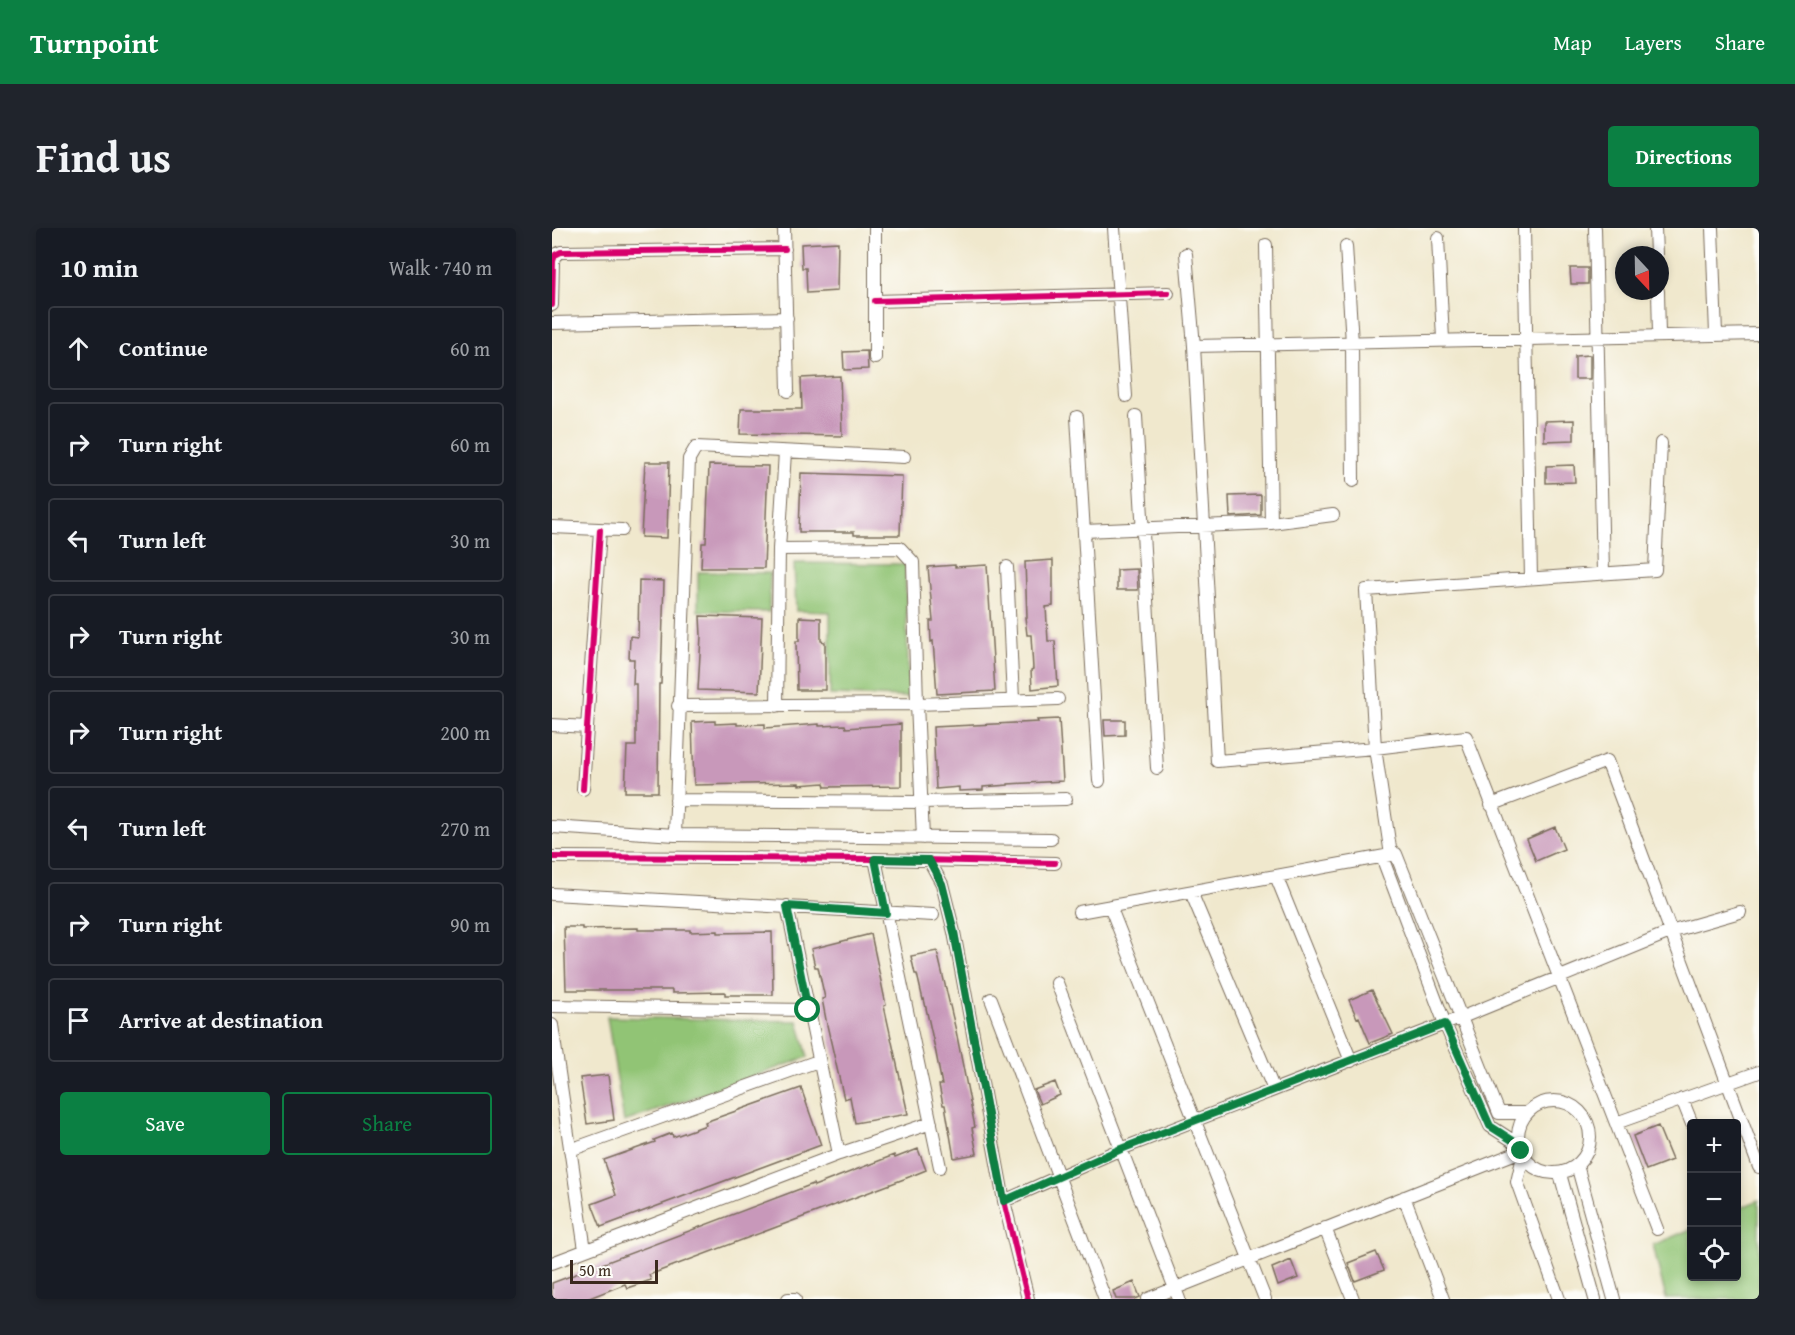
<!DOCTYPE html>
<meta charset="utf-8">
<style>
:root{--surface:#171b24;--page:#20242c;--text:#f1f3f6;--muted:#9ea1a6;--line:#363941;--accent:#0b8043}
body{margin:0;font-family:"Gentium Book Plus",serif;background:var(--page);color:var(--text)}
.controls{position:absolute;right:18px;bottom:18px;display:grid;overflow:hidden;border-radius:6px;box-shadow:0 3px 9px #0003}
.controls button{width:54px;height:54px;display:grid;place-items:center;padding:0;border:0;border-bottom:2px solid var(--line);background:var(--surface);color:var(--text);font:30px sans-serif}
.compass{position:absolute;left:1063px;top:18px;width:54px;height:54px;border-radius:50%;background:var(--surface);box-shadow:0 3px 9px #0003;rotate:158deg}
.scale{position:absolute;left:18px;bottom:15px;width:88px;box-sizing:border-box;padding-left:6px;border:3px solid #3b2a1e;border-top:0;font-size:16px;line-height:21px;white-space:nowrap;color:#3b2a1e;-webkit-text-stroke:4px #fdfcf7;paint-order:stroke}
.stop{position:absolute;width:18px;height:18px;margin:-14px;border:4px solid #0b8043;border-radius:50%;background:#fff}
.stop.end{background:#0b8043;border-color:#fff;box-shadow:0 2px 6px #0008}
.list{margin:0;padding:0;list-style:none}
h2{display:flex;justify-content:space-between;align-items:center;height:78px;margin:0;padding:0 24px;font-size:26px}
h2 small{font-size:20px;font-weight:400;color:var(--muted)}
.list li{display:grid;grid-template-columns:39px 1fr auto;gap:18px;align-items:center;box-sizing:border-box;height:84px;margin:0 12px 12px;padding:0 12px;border:2px solid var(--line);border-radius:6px}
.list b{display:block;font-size:22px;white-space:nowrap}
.list em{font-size:20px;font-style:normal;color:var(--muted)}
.actions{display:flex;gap:12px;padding:18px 24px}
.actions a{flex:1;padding:14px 0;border:2px solid var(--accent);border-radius:6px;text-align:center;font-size:21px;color:var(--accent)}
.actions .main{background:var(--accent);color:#fff}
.icon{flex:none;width:33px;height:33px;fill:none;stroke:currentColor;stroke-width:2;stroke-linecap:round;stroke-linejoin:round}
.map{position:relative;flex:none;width:1207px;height:1071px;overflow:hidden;border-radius:6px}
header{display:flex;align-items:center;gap:36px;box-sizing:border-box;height:84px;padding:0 30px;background:var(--accent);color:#fff}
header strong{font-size:28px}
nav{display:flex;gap:33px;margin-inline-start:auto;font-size:21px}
.intro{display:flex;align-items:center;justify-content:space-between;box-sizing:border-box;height:144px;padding:0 36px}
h1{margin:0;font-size:42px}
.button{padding:15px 27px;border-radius:6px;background:var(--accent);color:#fff;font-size:21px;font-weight:700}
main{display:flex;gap:36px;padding:0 36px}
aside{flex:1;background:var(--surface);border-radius:6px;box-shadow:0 3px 9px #0003}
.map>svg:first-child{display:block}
.green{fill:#91c475;stroke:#66774a;stroke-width:1.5}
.building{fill:#c898ba}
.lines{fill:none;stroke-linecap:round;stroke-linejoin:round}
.minor-casing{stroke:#7a6c5b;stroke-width:14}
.minor{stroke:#fff;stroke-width:12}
.cycleway-casing{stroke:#fdfcf7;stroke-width:10}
.cycleway{stroke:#d6006c;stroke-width:6}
.route{stroke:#0b8043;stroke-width:8}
</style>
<header>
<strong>Turnpoint</strong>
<nav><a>Map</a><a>Layers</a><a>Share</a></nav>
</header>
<div class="intro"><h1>Find us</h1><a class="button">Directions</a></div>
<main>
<aside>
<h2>10 min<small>Walk · 740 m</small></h2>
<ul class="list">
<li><svg class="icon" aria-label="ahead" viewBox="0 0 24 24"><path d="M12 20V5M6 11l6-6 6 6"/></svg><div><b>Continue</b></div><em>60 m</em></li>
<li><svg class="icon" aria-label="right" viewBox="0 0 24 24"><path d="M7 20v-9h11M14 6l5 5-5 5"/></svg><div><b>Turn right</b></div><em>60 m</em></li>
<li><svg class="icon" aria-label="left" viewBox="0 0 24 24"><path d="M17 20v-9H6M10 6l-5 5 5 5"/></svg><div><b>Turn left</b></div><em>30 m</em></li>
<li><svg class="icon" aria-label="right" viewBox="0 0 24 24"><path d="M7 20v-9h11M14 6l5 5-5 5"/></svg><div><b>Turn right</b></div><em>30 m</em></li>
<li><svg class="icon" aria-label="right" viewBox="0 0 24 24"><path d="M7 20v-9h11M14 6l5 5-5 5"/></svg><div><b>Turn right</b></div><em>200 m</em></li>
<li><svg class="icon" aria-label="left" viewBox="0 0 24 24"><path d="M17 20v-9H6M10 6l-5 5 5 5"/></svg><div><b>Turn left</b></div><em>270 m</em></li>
<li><svg class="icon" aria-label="right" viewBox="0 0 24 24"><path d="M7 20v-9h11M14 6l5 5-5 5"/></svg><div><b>Turn right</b></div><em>90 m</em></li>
<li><svg class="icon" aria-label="arrive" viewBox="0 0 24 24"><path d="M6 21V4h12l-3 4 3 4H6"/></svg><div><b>Arrive at destination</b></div></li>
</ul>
<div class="actions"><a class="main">Save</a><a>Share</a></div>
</aside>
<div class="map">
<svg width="1207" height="1071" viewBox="0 0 1207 1071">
<rect width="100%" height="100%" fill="#fdfcf7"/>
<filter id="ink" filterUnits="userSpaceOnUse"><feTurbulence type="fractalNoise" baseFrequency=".0167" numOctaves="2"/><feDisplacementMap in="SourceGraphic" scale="12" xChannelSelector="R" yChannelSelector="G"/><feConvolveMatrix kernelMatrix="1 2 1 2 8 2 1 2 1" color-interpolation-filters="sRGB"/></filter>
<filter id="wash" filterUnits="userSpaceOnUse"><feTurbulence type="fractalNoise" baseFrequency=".008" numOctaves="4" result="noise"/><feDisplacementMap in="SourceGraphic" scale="24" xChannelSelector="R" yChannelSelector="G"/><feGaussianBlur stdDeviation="1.35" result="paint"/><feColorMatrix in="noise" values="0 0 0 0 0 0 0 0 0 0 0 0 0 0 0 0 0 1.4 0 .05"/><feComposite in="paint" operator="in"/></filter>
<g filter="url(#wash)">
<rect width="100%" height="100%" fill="#f0e8cd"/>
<path class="green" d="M242,335l111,1 4,133 -79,-2v-83l-34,-1z
M146,344l72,1 -1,39 -71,-1z
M55,789l191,4 10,36 -184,65z
M1207,972v99h-93l-13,-54 38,-16 1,47h44l1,-67z"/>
<g id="blocks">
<path class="building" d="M286,14l-1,49 -30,2 -1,-25h-4l-1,-24z
M1018,40h18v16h-17z
M315,123l1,18 -24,1 -1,-18z
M1038,127v24h-15v-23z
M288,148l2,60 -102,-2 1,-25h61l-1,-31z
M1022,192v20l-30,1v-20z
M93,234h24l-2,76 -26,-1z
M157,237l59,1 -4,102h-63l1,-25h4z
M1022,237l1,17 -29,1v-17z
M249,245l101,3 -2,59h-46v-3h-55z
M709,267v20l-31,2 -1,-21z
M501,332v46l-7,1 2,34h7l3,45 -26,3 -1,-19 2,-1 -2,-34h-4l-2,-18h2l-2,-55z
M403,337v2l32,-2 8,126 -58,3 -4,-53 -2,1 -1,-21h3l-5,-54z
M585,341l1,21h-21v-20z
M87,352l25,1 -3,103h-2l-1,108h-33l2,-46h9v-62h-3l1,-25h-5l1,-23 8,1z
M148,388l62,2 -3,74 -61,-2 3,-54z
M247,389l22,1v23l4,1v48h-28l-1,-49h3z
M507,491l4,62 -55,3v1l-25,2v3l-24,1v-4l-23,2 -3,-62 105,-5 -1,-2z
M552,492h21v15l-20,1z
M163,493v3l22,-1v2l28,-1v4l54,-4v2l26,-1 1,3 55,-4v62l-76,1 -1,-4 -25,2v-2l-105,2 -2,-63z
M1003,599l9,22 -28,12 -9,-22z
M12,699h18v2l56,-1v2h52v2l28,-1v2l54,-1 1,63h-48v-3l-53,1v-3h-106z
M319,706l15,71 -2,1 24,108 -53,9 -5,-26 -6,2 -17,-74 -5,-26 3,-1 -7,-31h-3l-4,-18z
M385,723l19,80 19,96 -3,1 5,26 -23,4 -9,-53h-2l-4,-20h3l-6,-32 -12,-54 -1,1 -6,-26h-2l-4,-18z
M820,762l21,44 -23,9 -11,-26 -2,1 -8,-18z
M56,847l6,45 -27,4 -7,-46z
M503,854l5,13 -20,9 -6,-14z
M249,860l20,57 -220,82 -9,-23 24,-9 -12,-35 51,-18 -1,-2 18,-7 1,4 33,-12 -1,-3z
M1106,898l14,34 -26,10 -13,-34z
M366,921l8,21 -22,9 -255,96 2,5 -24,8 -2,-4 -38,15h-35v-16l261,-99 1,2 80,-31 1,3z
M824,1024l8,18 -29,11 -7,-18z
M739,1032l7,18 -20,8 -6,-18z
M582,1054l6,15 -5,2h-19l-3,-8z"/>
</g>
</g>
<g filter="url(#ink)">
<use href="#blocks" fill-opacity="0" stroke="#7a6c5b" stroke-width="1.5"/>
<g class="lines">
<g class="minor-casing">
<path id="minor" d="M232,0l4,163
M562,0l12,168
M972,0l7,350
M1043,0l8,345
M1103,0l1,27
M1160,0l4,106
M886,10l5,101
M714,17l5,278
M794,18l6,97 1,138
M634,26l8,92 23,415 158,-13 91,-11 191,492
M1106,63l1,44
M323,73l293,-8
M0,77l1,-44 2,-6 6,-3 224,-3
M0,95l235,-5
M642,118l565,-12
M323,130v-130
M584,188l21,352
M525,189l22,364
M0,299l70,3
M532,303l187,-8 62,-8
M227,321l121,-1 13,14 4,142 6,134
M455,339l6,133
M126,478l239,-2 141,-5
M225,478l2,-157 6,-97
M0,497l35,2
M31,561l17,-259
M124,572l245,2 145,-3
M939,577l116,-44 152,406
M0,599l123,8 376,4
M123,607l14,-376 7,-12 208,10
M839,627l-16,-107 -9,-158 289,-20 6,-127
M0,629l323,2 180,4
M830,629l63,167 45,102 28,18
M323,631l65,308
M377,632l13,24 12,48 50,269 24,98
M724,648l75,185
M639,664l83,198
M0,666l381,21
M235,678l52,248
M558,678l155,393
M527,684l317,-58 103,259h28
M505,755l122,316
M439,771l114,300
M0,778l256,4
M0,797l33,225
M1130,871l10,25
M966 909a36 36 0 1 1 72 0a36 36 0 1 1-72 0Z
M1064,895l143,-51
M18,922l248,-89
M971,928l-6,26 42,117
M1025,937l37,134
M1008,946l35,125
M852,969l39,102
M452,973l117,-52 339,-131 210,-86 70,-20
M773,1000l28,71
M0,1035l287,-109 92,-31
M236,1071h7
M596,1071l373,-148"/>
</g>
<use href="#minor" class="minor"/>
<g class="cycleway-casing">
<path id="cycleway" d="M323,73l293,-8
M0,77l1,-44 2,-6 6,-3 224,-3
M31,561l17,-259
M0,629l323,2 180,4
M377,632l13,24 12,48 50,269 24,98"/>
</g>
<use href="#cycleway" class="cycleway"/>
</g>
</g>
<g class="lines" filter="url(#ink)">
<path class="route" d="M256,782l-21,-104 99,7 -11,-54 54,1 13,24 12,48 50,269 117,-52 324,-125 45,102 28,18 3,7"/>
</g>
</svg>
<div class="controls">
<button>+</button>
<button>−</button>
<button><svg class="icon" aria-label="locate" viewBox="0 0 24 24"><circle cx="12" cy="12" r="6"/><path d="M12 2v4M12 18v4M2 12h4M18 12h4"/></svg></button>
</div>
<svg class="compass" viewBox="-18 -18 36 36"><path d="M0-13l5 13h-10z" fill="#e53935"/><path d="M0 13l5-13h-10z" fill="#9ea1a6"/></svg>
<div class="scale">50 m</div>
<div class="stop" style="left:256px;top:782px"></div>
<div class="stop end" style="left:969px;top:923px"></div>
</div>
</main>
